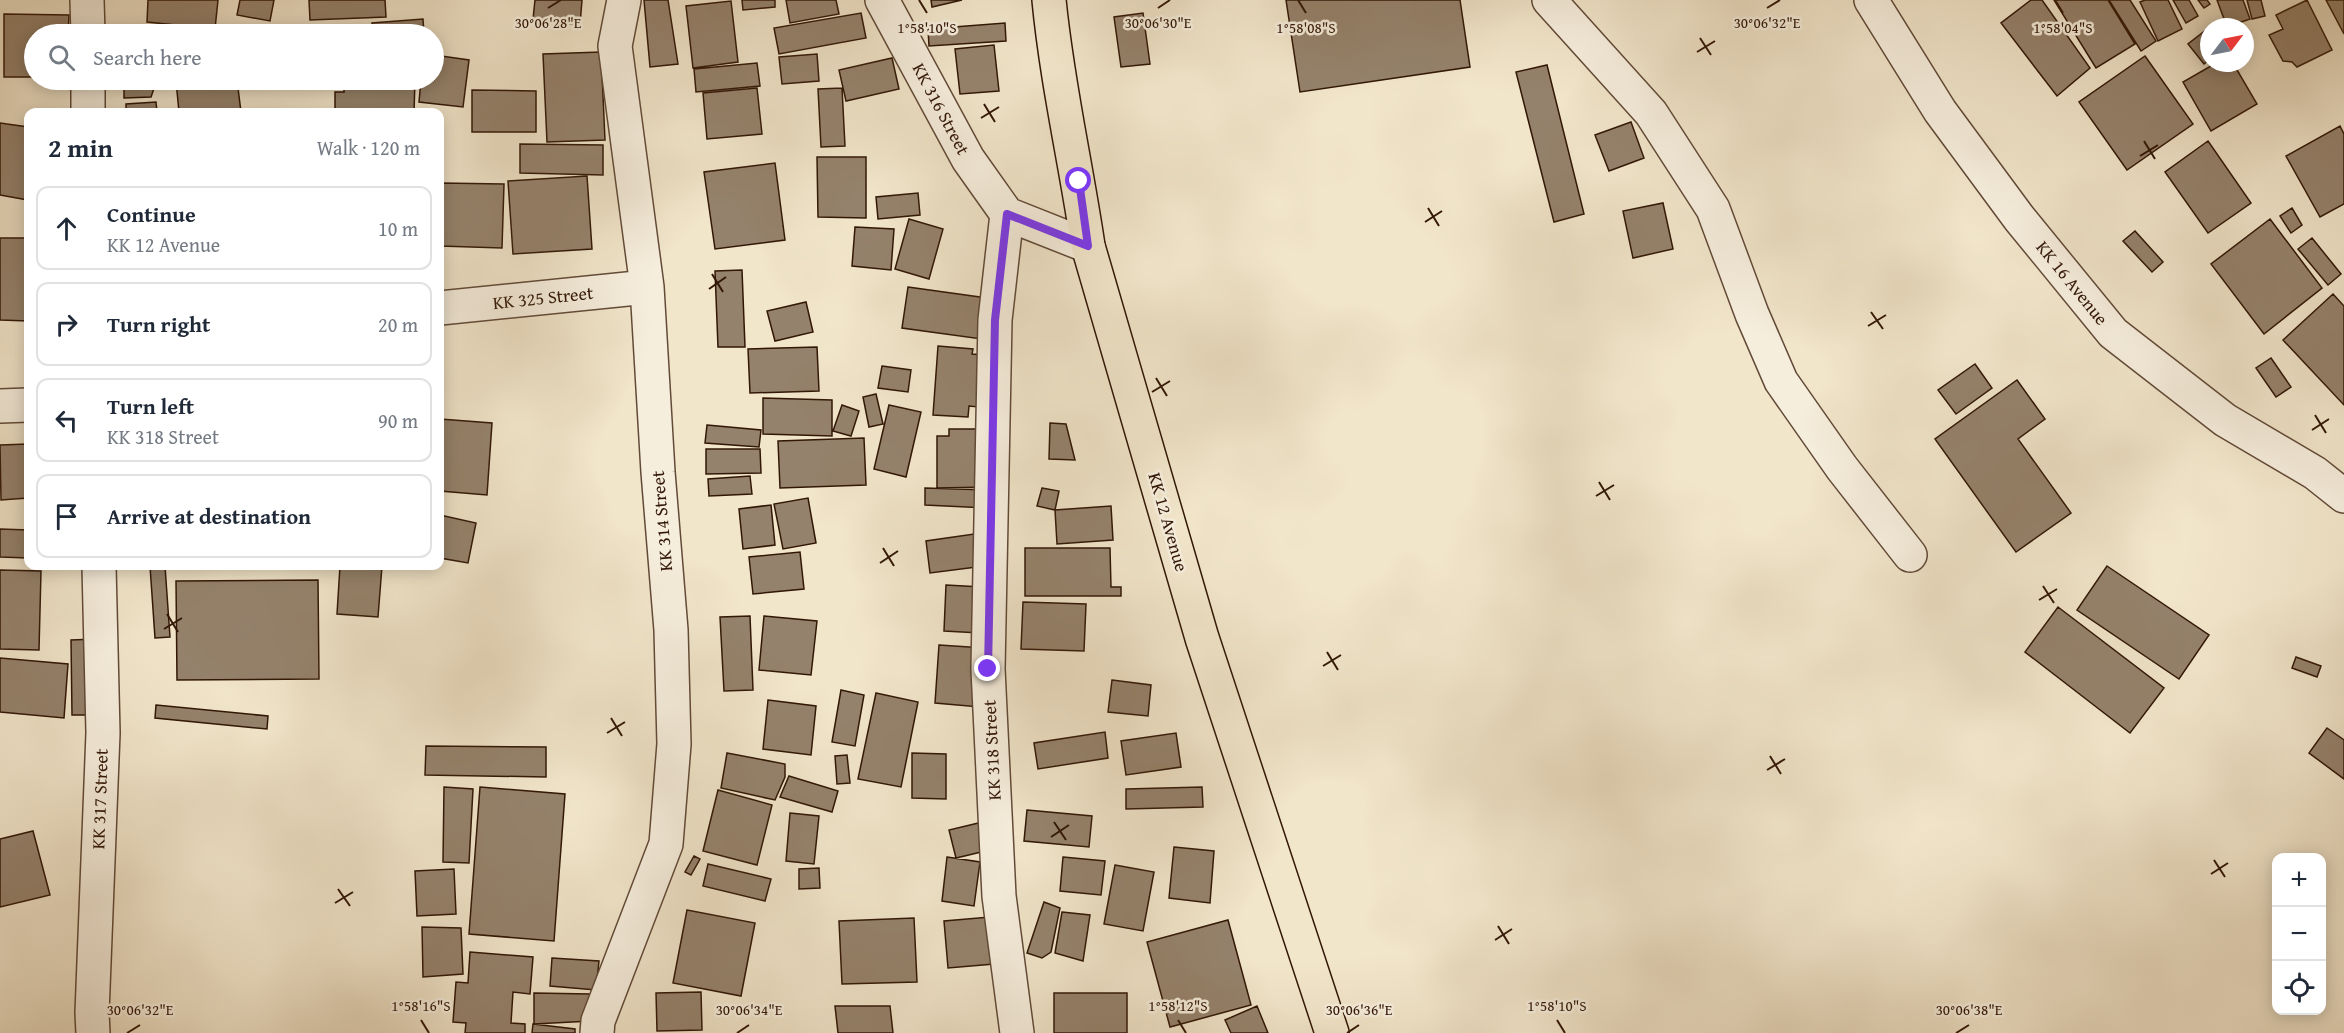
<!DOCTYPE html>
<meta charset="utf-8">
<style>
:root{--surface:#fff;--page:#f6f6f7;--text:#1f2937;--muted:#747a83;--line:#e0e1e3}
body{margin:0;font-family:"Gentium Book Plus",serif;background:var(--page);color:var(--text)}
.controls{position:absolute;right:18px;bottom:18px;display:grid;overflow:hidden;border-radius:12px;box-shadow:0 3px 15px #0003}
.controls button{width:54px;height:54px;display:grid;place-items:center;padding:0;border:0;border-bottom:2px solid var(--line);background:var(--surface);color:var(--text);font:30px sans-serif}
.compass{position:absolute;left:2200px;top:18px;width:54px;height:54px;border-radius:50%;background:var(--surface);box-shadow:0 3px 15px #0003;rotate:58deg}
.stop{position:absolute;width:18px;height:18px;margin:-14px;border:4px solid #7c3aed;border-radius:50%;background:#fff}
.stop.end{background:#7c3aed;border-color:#fff;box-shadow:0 2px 6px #0008}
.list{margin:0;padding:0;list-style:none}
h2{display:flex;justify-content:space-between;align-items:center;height:78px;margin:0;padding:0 24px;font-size:26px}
h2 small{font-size:20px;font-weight:400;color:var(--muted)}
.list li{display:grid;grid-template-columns:39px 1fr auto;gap:18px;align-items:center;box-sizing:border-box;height:84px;margin:0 12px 12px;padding:0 12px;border:2px solid var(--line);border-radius:12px}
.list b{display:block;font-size:22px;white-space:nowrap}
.list p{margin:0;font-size:20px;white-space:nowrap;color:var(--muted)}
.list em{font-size:20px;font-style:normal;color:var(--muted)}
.icon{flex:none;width:33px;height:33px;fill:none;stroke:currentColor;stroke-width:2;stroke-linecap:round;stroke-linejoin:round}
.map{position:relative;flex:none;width:2344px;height:1033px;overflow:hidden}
.search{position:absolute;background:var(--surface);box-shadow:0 3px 15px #0003;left:24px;top:24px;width:420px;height:66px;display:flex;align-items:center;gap:15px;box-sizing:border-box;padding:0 21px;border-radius:33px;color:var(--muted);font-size:22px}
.panel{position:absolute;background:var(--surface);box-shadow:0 3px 15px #0003;left:24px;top:108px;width:420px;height:462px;border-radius:12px}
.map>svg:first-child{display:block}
.building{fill:#95826c;stroke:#321707;stroke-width:1.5}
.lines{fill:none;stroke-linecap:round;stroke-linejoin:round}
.minor-casing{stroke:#624a38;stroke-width:36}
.major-casing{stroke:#321707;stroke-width:36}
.minor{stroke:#f6eedd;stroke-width:33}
.major{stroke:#f1e5ca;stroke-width:33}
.route{stroke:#7c3aed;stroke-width:8}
.ticks{fill:none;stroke:#321707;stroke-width:2}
.labels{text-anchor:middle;stroke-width:5;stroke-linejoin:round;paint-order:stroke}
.street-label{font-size:18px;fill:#321707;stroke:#f6eedd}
.ticks-label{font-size:15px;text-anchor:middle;fill:#321707;stroke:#f6eedd;stroke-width:5;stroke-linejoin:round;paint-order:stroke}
</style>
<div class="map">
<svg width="2344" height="1033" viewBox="0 0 2344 1033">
<rect width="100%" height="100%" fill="#f1e5ca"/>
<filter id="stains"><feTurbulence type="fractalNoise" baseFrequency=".00333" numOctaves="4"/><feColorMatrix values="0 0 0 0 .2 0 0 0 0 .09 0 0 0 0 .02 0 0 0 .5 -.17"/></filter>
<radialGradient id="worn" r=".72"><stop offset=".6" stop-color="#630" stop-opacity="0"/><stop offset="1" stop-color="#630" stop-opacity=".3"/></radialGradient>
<path class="building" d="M148,0h70l-3,29 -68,-7z
M240,0h34l-4,21 -33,-6z
M309,0h76l1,17 -76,3z
M535,0h47l-2,25 -47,-6z
M644,0h24l10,64 -28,3z
M742,0h33v7l-32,3z
M786,0h50l3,14 -49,9z
M931,0h31l-30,7z
M1286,0h174l10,67 -170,25z
M2031,0h11l48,68 -33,28 -56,-73z
M2054,0h54l27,44 -39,24z
M2109,0h21l26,41 -15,10z
M2145,0h23l14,29 -24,12 -18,-39z
M2173,0h16l9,16 -12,7z
M2198,0h9l3,4 -6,4z
M2217,0h26l7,19 -23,8z
M2247,0h14l4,16 -13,3z
M2307,0l25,50 -35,17 -5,-5 -9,-1 -14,-26 14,-6 -7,-14z
M2326,0h18v34z
M731,1l7,61 -45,6 -7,-62z
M861,13l5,25 -87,16 -5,-26z
M1143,13l7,51 -29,3 -7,-50z
M4,14l65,1 -1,19h-34v43h-30z
M423,19l1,15h-51l-1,-11z
M1005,23l1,18 -77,5 -1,-17z
M2206,30l3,3v27l-5,4 -16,-20z
M994,45l5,46 -39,3 -5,-45z
M601,52l4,88 -58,2 -4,-88z
M817,54l2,27 -37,3 -3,-27z
M434,55l35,5 -6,47 -44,-5 2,-22h13z
M2145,56l48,68 -66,46 -48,-68z
M892,58l7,31 -53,12 -7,-31z
M757,63l3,23 -64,6 -2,-23z
M2216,63h17l24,41 -46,27 -28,-49z
M1547,65l37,149 -30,8 -38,-150z
M124,80h33l-6,17 -27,1z
M190,80h47l4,32h-62l-3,-31z
M365,80h50l-1,32h-79v-20h9v-5l21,1z
M757,88l5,46 -55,5 -4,-46z
M842,88l3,58 -24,1 -3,-58z
M472,90l64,1v41h-64z
M156,102l1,10h-31v-8z
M1631,122l13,36 -35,13 -14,-36z
M0,123l28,4v73l-28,-5z
M2340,126l4,8v70l-24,13 -34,-61z
M2208,141l43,62 -43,30 -43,-61z
M520,144l83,1v30l-83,-2z
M817,157h49v61l-48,-1z
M775,163l10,77 -70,9 -11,-77z
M587,176l5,73 -79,5 -5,-73z
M440,183l64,1 -2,64 -62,-2z
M918,193l2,22 -42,4 -2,-22z
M1663,203l10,46 -40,9 -10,-47z
M2292,208l10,17 -11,8 -11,-17z
M909,219l34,10 -14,50 -34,-10z
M2270,219l52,69 -58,46 -53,-70z
M855,227l39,2 -3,41 -39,-4z
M2135,231l28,31 -11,10 -29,-31z
M0,238h28v83l-28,-1z
M2312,238l29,36 -13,11 -30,-36z
M742,270l3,77h-27l-3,-76z
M908,287l86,12 -5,41 -87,-12z
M2333,294l11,12v99l-61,-65z
M806,302l7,30 -38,9 -8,-30z
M938,346l35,3 -1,5 11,1 -4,52 -10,-1 -1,11 -35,-2z
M817,347l2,44 -69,2 -2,-44z
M2271,358l20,29 -15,10 -20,-29z
M1975,364l17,24 -36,26 -18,-24z
M882,366l29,4 -3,22 -30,-4z
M2017,380l28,39 -27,20 53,74 -55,39 -81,-113z
M876,394l7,30 -14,3 -6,-30z
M763,398l69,2v36l-69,-2z
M842,405l17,6 -8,25 -18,-5z
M889,405l32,7 -15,65 -32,-8z
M440,419l52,4 -5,72 -47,-4z
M1050,423l16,1 9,36 -26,-1z
M707,425l54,5 -2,17 -54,-4z
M949,429h27v7l12,-1v52l-51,1v-52h12z
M864,438l2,47 -86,3 -2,-47z
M28,444v54l-27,2 -1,-55z
M706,449h54l1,24 -55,1z
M750,476l2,18 -43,2 -1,-17z
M925,488l62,2v18l-62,-3z
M1042,488l17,3 -4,19 -18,-4z
M808,498l8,45 -33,6 -9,-45z
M771,505l4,40 -32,4 -4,-40z
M1111,506l2,34 -56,4 -2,-34z
M440,515l36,8 -8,40 -28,-5z
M0,529l28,1v28l-28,-1z
M988,532l4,33 -62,8 -4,-32z
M1025,548h85l1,39h10v9h-96z
M800,552l4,37 -51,5 -4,-37z
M150,566h15l5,71 -15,1z
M340,566h42l-4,51 -41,-3z
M2107,566l102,69 -30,44 -102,-69z
M0,570l41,1 -2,79 -39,-1z
M318,580l1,99 -142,1 -1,-99z
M946,585l36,2 -2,46 -36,-2z
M1023,602l63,2 -2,47 -63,-2z
M2058,607l106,81 -34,45 -105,-81z
M750,616l3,74 -29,1 -4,-74z
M764,616l53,5 -6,54 -52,-5z
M96,639l2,76h-26l-1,-75z
M939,645l45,3 -4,59 -45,-4z
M2296,657l25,9 -4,11 -25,-9z
M0,658l68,6 -4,54 -64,-6z
M1112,680l39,5 -3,31 -40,-4z
M841,690l23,5 -9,51 -23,-4z
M876,693l42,9 -17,85 -43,-8z
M768,700l48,6 -5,49 -48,-6z
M156,705l112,11 -1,13 -112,-11z
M2327,728l17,12v39l-35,-26z
M1105,732l3,26 -70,11 -4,-26z
M1176,733l5,34 -55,8 -5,-34z
M426,746l120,1v30l-121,-2z
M727,753l58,11v13l-10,23 -54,-12z
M912,753l34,1v45l-34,-1z
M847,755l3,28 -13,1 -2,-28z
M789,776l49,15 -6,21 -52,-15z
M444,787l29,2 -4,74 -26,-1z
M480,787l85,7 -11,147 -85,-7z
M1202,787l1,20 -77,2v-20z
M718,790l54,15 -15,60 -54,-14z
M1027,810l65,6 -3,31 -65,-6z
M790,813l29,3 -5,48 -28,-3z
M991,820l7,28 -42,10 -7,-28z
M33,831l17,64 -50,12v-68z
M1174,847l40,4 -4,52 -41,-5z
M694,856l6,3 -9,16 -6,-3z
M947,857l33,5 -6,44 -32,-5z
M1063,857l42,4 -4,34 -41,-4z
M708,864l63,15 -6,22 -62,-15z
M1115,865l39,7 -11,59 -39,-7z
M819,868l1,20 -21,1v-20z
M454,869l2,45 -39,2 -2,-45z
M1044,902l16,6 -9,44 -9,6 -15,-5z
M687,910l68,13 -14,73 -68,-13z
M1062,912l28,3 -7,46 -28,-8z
M990,917l4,47 -46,4 -4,-47z
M914,918l3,64 -75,2 -3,-63z
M1228,920l23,85 -81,22 -23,-85z
M422,927l39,1 2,46 -40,3z
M470,952l63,5 -3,37 -17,-2 -2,31 14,1v9h-60l1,-10 -13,-1 3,-40 12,1z
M552,958l47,3 -3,29 -46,-4z
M701,992l1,38 -45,1 -1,-38z
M534,993l56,1 1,27 -57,3z
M1054,993h73v40h-73z
M835,1006h55l3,27h-55z
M1257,1006l11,27h-37l-6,-13z
M533,1024l42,5v4h-43z"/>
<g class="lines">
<g class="minor-casing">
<path id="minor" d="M87,0l1,34
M882,0l86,159 39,55
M1549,0l102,113 62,96 39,105 29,67 61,87 68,87
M1871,0l69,111 79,107 94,115 112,87 90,53 29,23
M88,80v32
M1007,214l-12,106 -7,349 11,227 18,137
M1007,214l81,32
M440,308l207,-21
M0,406l28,-1
M93,1033l-1,-20 11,-280 -4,-167
M597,1033l1,-12 68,-177 8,-100 -3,-114 -13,-158 -11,-185 -32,-241 9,-46"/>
</g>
<g class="major-casing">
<path id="major" d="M1049,0c8,83 27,164 39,246l114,392 130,395"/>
</g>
<use href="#minor" class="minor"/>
<use href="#major" class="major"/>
</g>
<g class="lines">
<path class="route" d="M988,669l7,-349 12,-106 81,32 -9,-65"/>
</g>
<path class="ticks" d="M919,0l8,13M1298,0l8,13M2055,0l8,13M548,8l13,-8M1158,8l12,-8M1767,8l13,-8M1700,38l11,17M1697,52l18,-11M984,104l11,18M981,118l18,-11M2144,141l11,18M2140,156l18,-11M1428,208l11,18M1425,222l17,-11M712,274l11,18M709,289l17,-12M1871,312l12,17M1868,326l18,-11M1156,378l11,18M1152,392l18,-11M2315,415l11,18M2312,430l17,-11M1599,482l11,18M1596,496l18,-11M883,548l11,18M880,563l18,-12M2043,586l11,17M2039,600l18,-11M167,614l11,18M164,629l18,-11M1327,652l11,18M1323,666l18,-11M611,718l11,18M607,733l18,-11M1770,756l11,18M1767,770l18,-11M1054,822l12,18M1051,837l18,-12M2214,860l11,17M2211,874l17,-11M338,889l12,17M335,903l18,-11M1498,926l11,18M1495,940l17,-11M421,1020l8,13M1178,1020l8,13M1557,1020l8,13M127,1033l13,-8M737,1033l12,-8M1347,1033l12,-8M1956,1033l13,-8"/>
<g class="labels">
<g class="street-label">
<text transform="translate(941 109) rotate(62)" y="6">KK 316 Street</text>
<text transform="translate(2072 283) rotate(51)" y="6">KK 16 Avenue</text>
<text transform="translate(543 298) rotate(-6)" y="6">KK 325 Street</text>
<text transform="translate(662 521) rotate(-95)" y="6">KK 314 Street</text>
<text transform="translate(1168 522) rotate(74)" y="6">KK 12 Avenue</text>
<text transform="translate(992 750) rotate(-93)" y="6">KK 318 Street</text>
<text transform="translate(100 799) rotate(-88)" y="6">KK 317 Street</text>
</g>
</g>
<g class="ticks-label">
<text x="548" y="28">30°06'28"E</text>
<text x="1158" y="28">30°06'30"E</text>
<text x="1767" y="28">30°06'32"E</text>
<text x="927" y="33">1°58'10"S</text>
<text x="1306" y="33">1°58'08"S</text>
<text x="2063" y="33">1°58'04"S</text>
<text x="421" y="1011">1°58'16"S</text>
<text x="1178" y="1011">1°58'12"S</text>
<text x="1557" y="1011">1°58'10"S</text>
<text x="140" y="1015">30°06'32"E</text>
<text x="749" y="1015">30°06'34"E</text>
<text x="1359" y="1015">30°06'36"E</text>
<text x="1969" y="1015">30°06'38"E</text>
</g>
<rect width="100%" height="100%" filter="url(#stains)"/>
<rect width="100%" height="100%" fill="url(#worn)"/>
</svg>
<div class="controls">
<button>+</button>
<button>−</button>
<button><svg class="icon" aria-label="locate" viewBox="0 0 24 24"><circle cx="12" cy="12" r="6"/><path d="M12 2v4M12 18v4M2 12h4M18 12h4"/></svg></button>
</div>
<svg class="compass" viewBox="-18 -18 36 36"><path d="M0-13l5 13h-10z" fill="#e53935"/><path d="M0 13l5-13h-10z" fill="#747a83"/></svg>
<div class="stop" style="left:1079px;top:181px"></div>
<div class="stop end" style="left:988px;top:669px"></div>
<div class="search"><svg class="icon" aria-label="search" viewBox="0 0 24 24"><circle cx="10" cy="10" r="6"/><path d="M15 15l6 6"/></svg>Search here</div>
<section class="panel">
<h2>2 min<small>Walk · 120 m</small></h2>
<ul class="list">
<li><svg class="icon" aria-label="ahead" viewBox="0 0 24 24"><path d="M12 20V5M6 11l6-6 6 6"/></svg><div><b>Continue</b><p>KK 12 Avenue</p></div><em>10 m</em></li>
<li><svg class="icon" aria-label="right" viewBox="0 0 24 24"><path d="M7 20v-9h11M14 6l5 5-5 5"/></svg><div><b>Turn right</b></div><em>20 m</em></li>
<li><svg class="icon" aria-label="left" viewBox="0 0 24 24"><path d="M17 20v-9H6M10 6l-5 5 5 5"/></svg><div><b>Turn left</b><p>KK 318 Street</p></div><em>90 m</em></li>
<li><svg class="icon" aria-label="arrive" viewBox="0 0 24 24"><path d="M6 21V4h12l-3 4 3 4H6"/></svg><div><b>Arrive at destination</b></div></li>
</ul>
</section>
</div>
